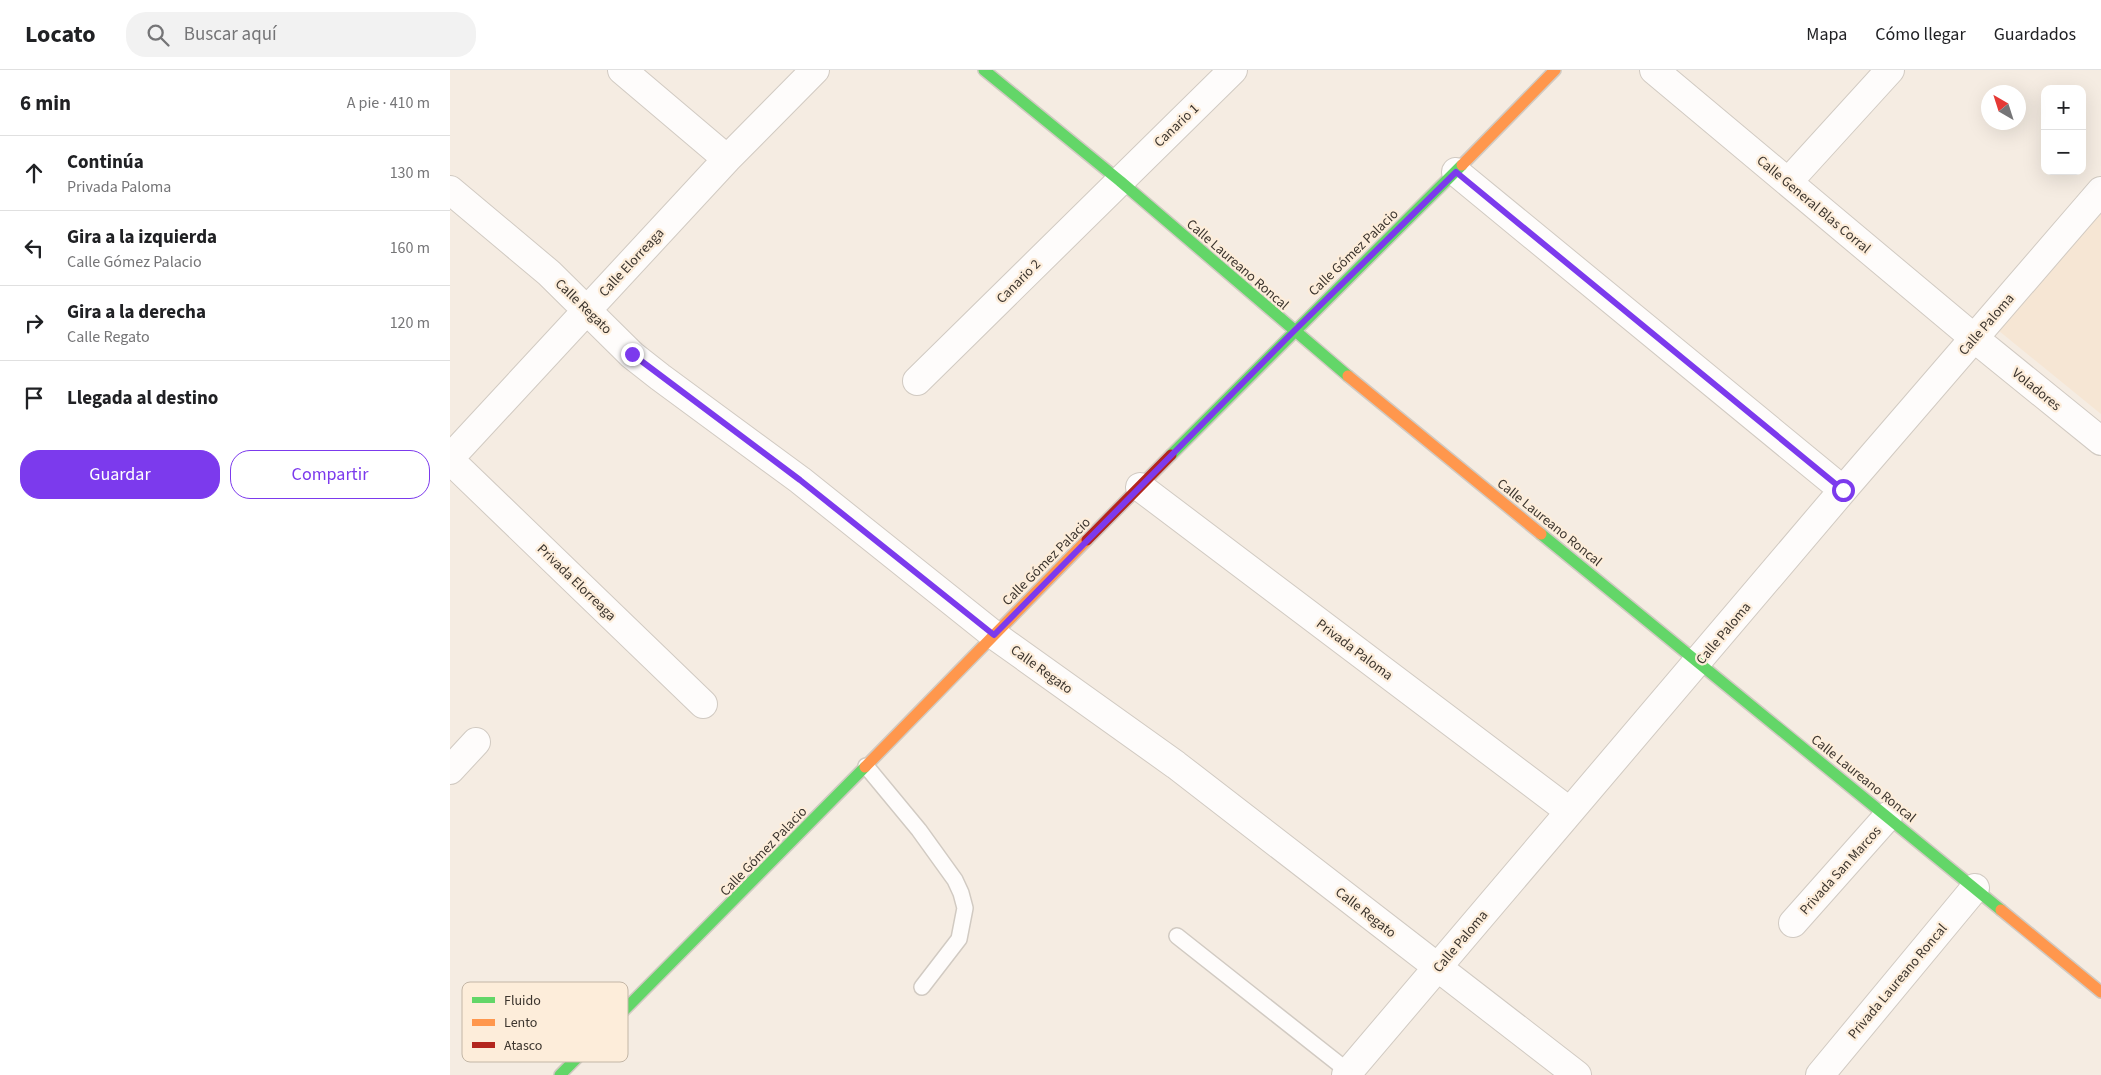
<!DOCTYPE html>
<html lang="es">
<meta charset="utf-8">
<style>
:root{--surface:#fff;--page:#f2f2f2;--text:#202124;--muted:#757577;--line:#e0e0e0;--accent:#7c3aed}
body{margin:0;font-family:"Source Sans 3",sans-serif;background:var(--page);color:var(--text)}
.controls{position:absolute;right:15px;top:15px;display:grid;overflow:hidden;border-radius:10px;box-shadow:0 5px 20px #0002}
.controls button{width:45px;height:45px;display:grid;place-items:center;padding:0;border:0;border-bottom:1px solid var(--line);background:var(--surface);color:var(--text);font:25px sans-serif}
.compass{position:absolute;left:1531px;top:15px;width:45px;height:45px;border-radius:50%;background:var(--surface);box-shadow:0 5px 20px #0002;rotate:321deg}
.stop{position:absolute;width:15px;height:15px;margin:-11px;border:4px solid #7c3aed;border-radius:50%;background:#fff}
.stop.end{background:#7c3aed;border-color:#fff;box-shadow:0 1px 5px #0008}
.list{margin:0;padding:0;list-style:none}
h2{display:flex;justify-content:space-between;align-items:center;height:65px;margin:0;padding:0 20px;font-size:21px}
h2 small{font-size:16px;font-weight:400;color:var(--muted)}
.list li{display:grid;grid-template-columns:32px 1fr auto;gap:15px;align-items:center;box-sizing:border-box;height:75px;padding:0 20px;border-top:1px solid var(--line)}
.list b{display:block;font-size:19px;white-space:nowrap}
.list p{margin:0;font-size:16px;white-space:nowrap;color:var(--muted)}
.list em{font-size:16px;font-style:normal;color:var(--muted)}
.actions{display:flex;gap:10px;padding:15px 20px}
.actions a{flex:1;padding:11px 0;border:1px solid var(--accent);border-radius:20px;text-align:center;font-size:18px;color:var(--accent)}
.actions .main{background:var(--accent);color:#fff}
.icon{flex:none;width:28px;height:28px;fill:none;stroke:currentColor;stroke-width:2;stroke-linecap:round;stroke-linejoin:round}
.map{position:relative;flex:none;width:1651px;height:1005px;overflow:hidden}
header{display:flex;align-items:center;gap:30px;box-sizing:border-box;height:70px;padding:0 25px;background:var(--surface);border-bottom:1px solid var(--line)}
header strong{font-size:24px}
nav{display:flex;gap:28px;margin-inline-start:auto;font-size:18px}
.search{width:350px;height:45px;background:var(--page);display:flex;align-items:center;gap:12px;box-sizing:border-box;padding:0 18px;border-radius:20px;color:var(--muted);font-size:19px}
main{display:flex}
aside{flex:1;background:var(--surface)}
.map>svg:first-child{display:block}
.built{fill:#f6e6d4}
.lines{fill:none;stroke-linecap:round;stroke-linejoin:round}
.lane-casing{stroke:#d1cac2;stroke-width:18}
.street-casing{stroke:#d1cac2;stroke-width:30}
.fast-casing{stroke:#d1cac2;stroke-width:14}
.slow-casing{stroke:#d1cac2;stroke-width:14}
.jam-casing{stroke:#d1cac2;stroke-width:14}
.lane{stroke:#fefcfb;stroke-width:15}
.street{stroke:#fefcfb;stroke-width:28}
.fast{stroke:#63d668;stroke-width:11}
.slow{stroke:#ff974d;stroke-width:11}
.jam{stroke:#b3261e;stroke-width:11}
.route{stroke:#7c3aed;stroke-width:6}
.labels{text-anchor:middle;stroke-width:4.5;stroke-linejoin:round;paint-order:stroke}
.street-label{font-size:14px;fill:#3c352e;stroke:#fdedda}
.key{fill:#fdedda;stroke:#c3b6a6;stroke-width:1}
.key-label{font-size:14px;fill:#3c352e}
</style>
<header>
<strong>Locato</strong>
<div class="search"><svg class="icon" aria-label="search" viewBox="0 0 24 24"><circle cx="10" cy="10" r="6"/><path d="M15 15l6 6"/></svg>Buscar aquí</div>
<nav><a>Mapa</a><a>Cómo llegar</a><a>Guardados</a></nav>
</header>
<main>
<aside>
<h2>6 min<small>A pie · 410 m</small></h2>
<ul class="list">
<li><svg class="icon" aria-label="ahead" viewBox="0 0 24 24"><path d="M12 20V5M6 11l6-6 6 6"/></svg><div><b>Continúa</b><p>Privada Paloma</p></div><em>130 m</em></li>
<li><svg class="icon" aria-label="left" viewBox="0 0 24 24"><path d="M17 20v-9H6M10 6l-5 5 5 5"/></svg><div><b>Gira a la izquierda</b><p>Calle Gómez Palacio</p></div><em>160 m</em></li>
<li><svg class="icon" aria-label="right" viewBox="0 0 24 24"><path d="M7 20v-9h11M14 6l5 5-5 5"/></svg><div><b>Gira a la derecha</b><p>Calle Regato</p></div><em>120 m</em></li>
<li><svg class="icon" aria-label="arrive" viewBox="0 0 24 24"><path d="M6 21V4h12l-3 4 3 4H6"/></svg><div><b>Llegada al destino</b></div></li>
</ul>
<div class="actions"><a class="main">Guardar</a><a>Compartir</a></div>
</aside>
<div class="map">
<svg width="1651" height="1005" viewBox="0 0 1651 1005">
<rect width="100%" height="100%" fill="#f5ece2"/>
<path class="built" d="M1651,136v208l-108,-88z"/>
<g class="lines">
<g class="lane-casing">
<path id="lane" d="M416,696l53,64 36,50 6,13 4,15 -6,31 -37,48
M727,866l172,136"/>
</g>
<g class="street-casing">
<path id="street" d="M172,0l105,89
M1204,0l320,268 127,103
M1006,102l387,318
M1338,112l102,-112
M0,120l99,83 83,82 28,22 140,103 194,155 182,130 401,310
M467,311l316,-311
M0,388l277,-299 88,-89
M0,390l253,244
M690,417l429,324
M0,700l26,-28
M1343,853l95,-107
M896,1005l497,-585 258,-299
M1370,1005l155,-187"/>
</g>
<g class="fast-casing">
<path id="fast" d="M534,0l136,111 228,195
M721,385l291,-290
M1091,464l460,376
M110,1005l305,-308"/>
</g>
<g class="slow-casing">
<path id="slow" d="M1012,95l93,-95
M898,306l193,158
M415,697l222,-227
M1551,840l100,82"/>
</g>
<g class="jam-casing">
<path id="jam" d="M637,470l84,-85"/>
</g>
<use href="#lane" class="lane"/>
<use href="#street" class="street"/>
<use href="#fast" class="fast"/>
<use href="#slow" class="slow"/>
<use href="#jam" class="jam"/>
</g>
<g class="lines">
<path class="route" d="M182,284l168,126 194,155 299,-303 163,-160 387,318"/>
</g>
<g class="labels">
<g class="street-label">
<text transform="translate(726 55) rotate(-44)" y="5">Canario 1</text>
<text transform="translate(1364 134) rotate(40)" y="5">Calle General Blas Corral</text>
<text transform="translate(903 182) rotate(-44)" y="5">Calle Gómez Palacio</text>
<text transform="translate(181 192) rotate(-47)" y="5">Calle Elorreaga</text>
<text transform="translate(788 194) rotate(41)" y="5">Calle Laureano Roncal</text>
<text transform="translate(568 211) rotate(-45)" y="5">Canario 2</text>
<text transform="translate(134 236) rotate(44)" y="5">Calle Regato</text>
<text transform="translate(1536 254) rotate(-49)" y="5">Calle Paloma</text>
<text transform="translate(1587 319) rotate(39)" y="5">Voladores</text>
<text transform="translate(1100 452) rotate(39)" y="5">Calle Laureano Roncal</text>
<text transform="translate(596 491) rotate(-45)" y="5">Calle Gómez Palacio</text>
<text transform="translate(127 512) rotate(44)" y="5">Privada Elorreaga</text>
<text transform="translate(1273 563) rotate(-50)" y="5">Calle Paloma</text>
<text transform="translate(905 579) rotate(37)" y="5">Privada Paloma</text>
<text transform="translate(592 599) rotate(36)" y="5">Calle Regato</text>
<text transform="translate(1414 708) rotate(39)" y="5">Calle Laureano Roncal</text>
<text transform="translate(313 781) rotate(-46)" y="5">Calle Gómez Palacio</text>
<text transform="translate(1390 800) rotate(-48)" y="5">Privada San Marcos</text>
<text transform="translate(916 842) rotate(38)" y="5">Calle Regato</text>
<text transform="translate(1010 871) rotate(-50)" y="5">Calle Paloma</text>
<text transform="translate(1447 911) rotate(-50)" y="5">Privada Laureano Roncal</text>
</g>
</g>
<rect x="12" y="912" width="166" height="80" rx="8" class="key"/>
<rect x="22" y="927" width="23" height="6" fill="#63d668"/>
<rect x="22" y="949" width="23" height="7" fill="#ff974d"/>
<rect x="22" y="972" width="23" height="6" fill="#b3261e"/>
<g class="key-label">
<text x="54" y="935">Fluido</text>
<text x="54" y="957">Lento</text>
<text x="54" y="980">Atasco</text>
</g>
</svg>
<div class="controls">
<button>+</button>
<button>−</button>
</div>
<svg class="compass" viewBox="-18 -18 36 36"><path d="M0-13l5 13h-10z" fill="#e53935"/><path d="M0 13l5-13h-10z" fill="#757577"/></svg>
<div class="stop" style="left:1393px;top:420px"></div>
<div class="stop end" style="left:182px;top:284px"></div>
</div>
</main>
